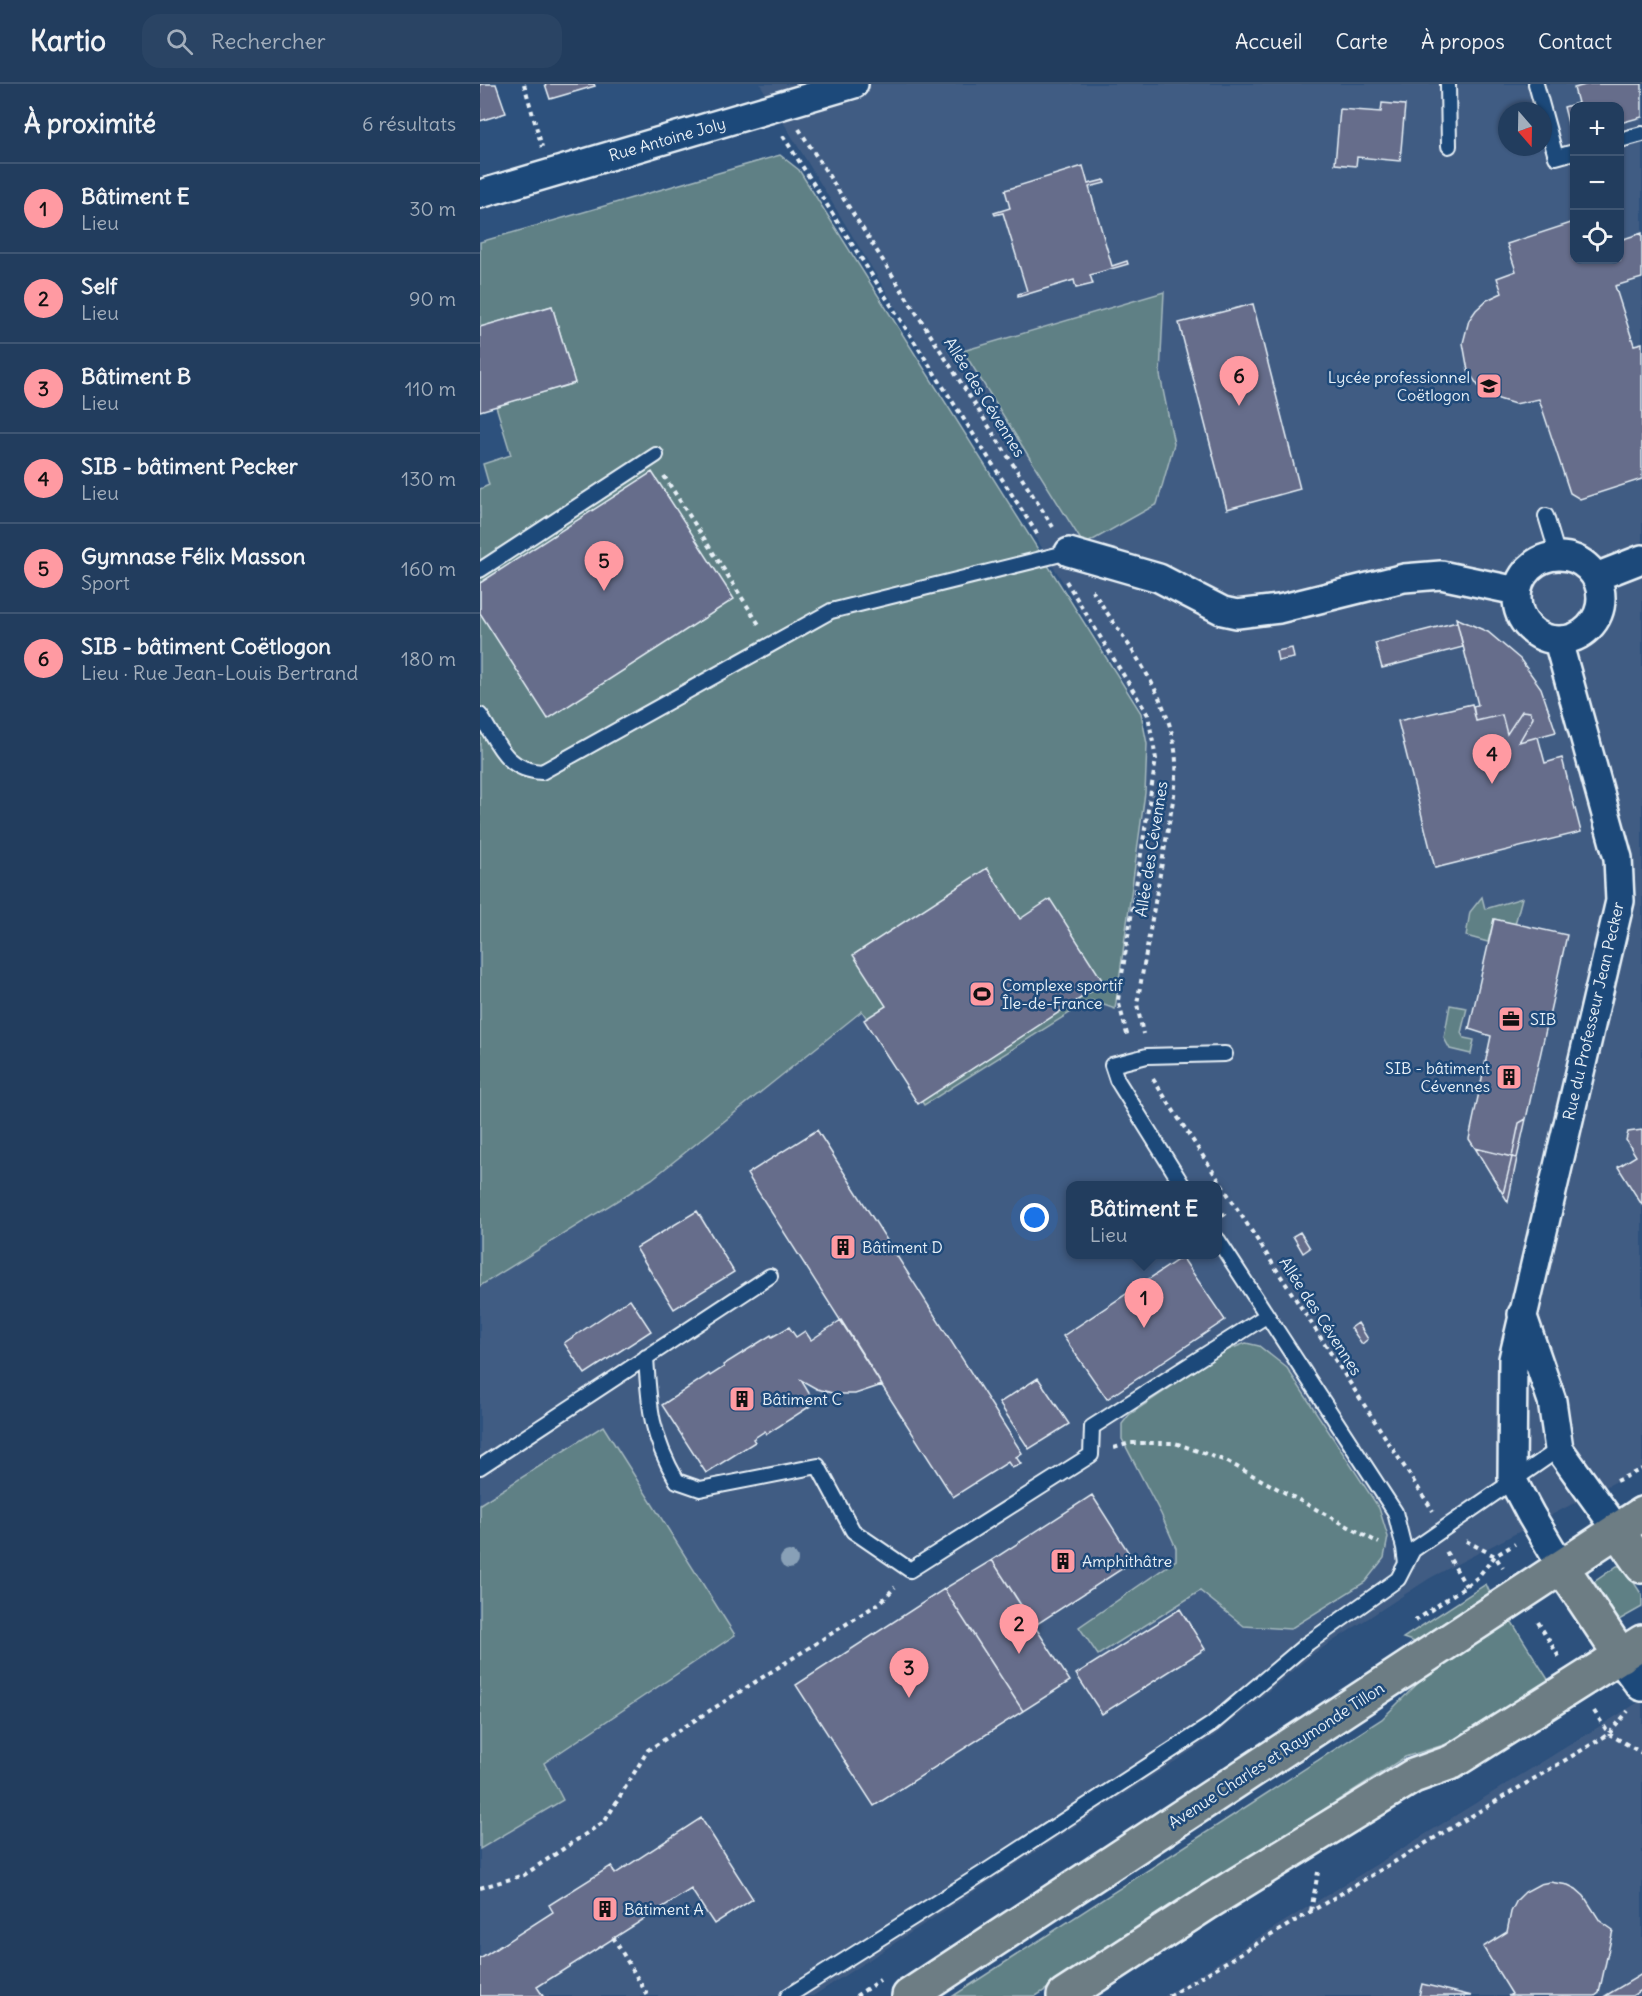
<!DOCTYPE html>
<html lang="fr">
<meta charset="utf-8">
<style>
:root{--surface:#223d5e;--page:#2a4464;--text:#f1f3f6;--muted:#a2aebc;--line:#3f5673;--accent:#ff9aa2}
body{margin:0;font-family:Delius,sans-serif;background:var(--page);color:var(--text)}
.controls{position:absolute;right:18px;top:18px;display:grid;overflow:hidden;border-radius:12px;box-shadow:0 2px 4px #0004}
.controls button{width:54px;height:54px;display:grid;place-items:center;padding:0;border:0;border-bottom:2px solid var(--line);background:var(--surface);color:var(--text);font:30px sans-serif}
.compass{position:absolute;left:1018px;top:18px;width:54px;height:54px;border-radius:50%;background:var(--surface);box-shadow:0 2px 4px #0004;rotate:160deg}
.you{position:absolute;left:555px;top:1134px;width:21px;height:21px;margin:-15px;border:4px solid #fff;border-radius:50%;background:#1a73e8;box-shadow:0 0 0 9px #1a73e833}
.badge{display:grid;place-items:center;width:39px;height:39px;border-radius:50%;background:var(--accent);color:#111;font-size:20px;font-weight:700}
.pin{position:absolute;translate:-50% -50px;filter:drop-shadow(0 2px 3px #0008)}
.pin::after{content:'';position:absolute;top:32px;width:21px;height:18px;background:inherit;clip-path:polygon(0 0,100% 0,50% 100%)}
.popup{position:absolute;left:586px;top:1097px;width:156px;height:78px;box-sizing:border-box;display:grid;place-content:center;border-radius:12px;background:var(--surface);filter:drop-shadow(0 2px 4px #0005);font-size:20px;white-space:nowrap;color:var(--muted)}
.popup b{font-size:22px;color:var(--text)}
.popup::after{content:'';position:absolute;left:50%;top:100%;margin-left:-12px;border:12px solid transparent;border-top-color:var(--surface)}
.list{margin:0;padding:0;list-style:none}
h2{display:flex;justify-content:space-between;align-items:center;height:78px;margin:0;padding:0 24px;font-size:26px}
h2 small{font-size:20px;font-weight:400;color:var(--muted)}
.list li{display:grid;grid-template-columns:39px 1fr auto;gap:18px;align-items:center;box-sizing:border-box;height:90px;padding:0 24px;border-top:2px solid var(--line)}
.list b{display:block;font-size:22px;white-space:nowrap}
.list p{margin:0;font-size:20px;white-space:nowrap;color:var(--muted)}
.list em{font-size:20px;font-style:normal;color:var(--muted)}
.icon{flex:none;width:33px;height:33px;fill:none;stroke:currentColor;stroke-width:2;stroke-linecap:round;stroke-linejoin:round}
.map{position:relative;flex:none;width:1162px;height:1912px;overflow:hidden}
header{display:flex;align-items:center;gap:36px;box-sizing:border-box;height:84px;padding:0 30px;background:var(--surface);border-bottom:2px solid var(--line)}
header strong{font-size:28px}
nav{display:flex;gap:33px;margin-inline-start:auto;font-size:21px}
.search{width:420px;height:54px;background:var(--page);display:flex;align-items:center;gap:15px;box-sizing:border-box;padding:0 21px;border-radius:18px;color:var(--muted);font-size:22px}
main{display:flex}
aside{flex:1;background:var(--surface)}
.map>svg:first-child{display:block}
.built{fill:#415c83;fill-rule:evenodd}
.green{fill:#5f8085;stroke:#a4b8be;stroke-width:1.5}
.building{fill:#666d8b;stroke:#e8f1f8;stroke-width:1.5}
.lines{fill:none;stroke-linecap:round;stroke-linejoin:round}
.service-casing{stroke:#e8f1f8;stroke-width:18}
.minor-casing{stroke:#e8f1f8;stroke-width:32}
.tertiary-casing{stroke:#e8f1f8;stroke-width:38}
.primary-casing{stroke:#e8f1f8;stroke-width:38}
.path{stroke:#e8f1f8;stroke-width:4;stroke-dasharray:4.5 4.5;stroke-linecap:butt}
.service{stroke:#1f4a7a;stroke-width:14}
.minor{stroke:#1f4a7a;stroke-width:27}
.tertiary{stroke:#1f4a7a;stroke-width:33}
.primary{stroke:#6d7d84;stroke-width:33}
.tree{fill:#88a0b7}
.labels{text-anchor:middle;stroke-width:5;stroke-linejoin:round;paint-order:stroke}
.street-label{font-size:16px;fill:#e8f1f8;stroke:#1f4a7a}
.poi-label{font-size:16px;fill:#e8f1f8;stroke:#1f4a7a;text-anchor:start}
</style>
<header>
<strong>Kartio</strong>
<div class="search"><svg class="icon" aria-label="search" viewBox="0 0 24 24"><circle cx="10" cy="10" r="6"/><path d="M15 15l6 6"/></svg>Rechercher</div>
<nav><a>Accueil</a><a>Carte</a><a>À propos</a><a>Contact</a></nav>
</header>
<main>
<aside>
<h2>À proximité<small>6 résultats</small></h2>
<ul class="list">
<li><span class="badge">1</span><div><b>Bâtiment E</b><p>Lieu</p></div><em>30 m</em></li>
<li><span class="badge">2</span><div><b>Self</b><p>Lieu</p></div><em>90 m</em></li>
<li><span class="badge">3</span><div><b>Bâtiment B</b><p>Lieu</p></div><em>110 m</em></li>
<li><span class="badge">4</span><div><b>SIB - bâtiment Pecker</b><p>Lieu</p></div><em>130 m</em></li>
<li><span class="badge">5</span><div><b>Gymnase Félix Masson</b><p>Sport</p></div><em>160 m</em></li>
<li><span class="badge">6</span><div><b>SIB - bâtiment Coëtlogon</b><p>Lieu · Rue Jean-Louis Bertrand</p></div><em>180 m</em></li>
</ul>
</aside>
<div class="map">
<svg width="1162" height="1912" viewBox="0 0 1162 1912">
<rect width="100%" height="100%" fill="#2d517d"/>
<filter id="ink" filterUnits="userSpaceOnUse"><feTurbulence type="fractalNoise" baseFrequency=".0167" numOctaves="2"/><feDisplacementMap in="SourceGraphic" scale="12" xChannelSelector="R" yChannelSelector="G"/><feConvolveMatrix kernelMatrix="1 2 1 2 8 2 1 2 1" color-interpolation-filters="sRGB"/></filter>
<g filter="url(#ink)">
<path class="built" d="M280,0h882v1384l-212,110 -117,76 -99,82 -401,260h-333v-710l172,-107 210,-168 62,94 166,-105 25,9 33,-287zM1094,22h46v154h-46zM1027,27h36v36h-36zM590,1102h148v68h-148z
M1162,1616v296h-478z"/>
<path class="green" d="M300,71l19,15 342,543 6,31 -2,49 -30,216 -25,-9 -166,105 -62,-94 -210,168 -172,107v-797l9,-4 -6,-21 28,-9 -15,-49 79,-23 -23,-77 -72,21v-85z
M684,208l-4,83 14,69 -17,60 -73,41 -121,-194z
M1002,813l3,12 37,-11 -7,26 -21,-5 -6,23 -22,-6 4,-24z
M970,921l17,3 -6,25 3,5 10,2 -3,14 -21,-5 -6,-11z
M766,1259l13,3 28,22 92,140 9,29 -4,21 -19,24 -75,47 -46,-3 -44,-35 -102,64 -19,-28 97,-67v-12l-15,-34 -39,-75v-15l7,-9 96,-64z
M123,1342l132,209 -191,128 19,37 -83,49v-345z
M1137,1482h6l19,29v12l-23,13 -25,-38z
M1006,1500l4,9 -75,49 -12,-4z
M1030,1535l39,62 -99,62 -45,14 -369,239h-83l429,-277 53,-53z"/>
<path class="building" d="M0,0h16l10,29 -26,8z
M65,0h49l1,2 -45,13z
M1109,0h53v33l-22,6v-17h-46v28l-3,1 -7,-28 14,-4 -4,-15z
M902,19l23,2 -5,56 -43,-4 -1,9 -21,-2 5,-55 41,3z
M603,82l5,18 16,-4 1,3 -16,4 23,79 15,-5 1,3 -38,11 3,9 -17,4 -2,-8 -56,17v-3l9,-3 -24,-78 -8,2 -1,-2 16,-5 -5,-18z
M1094,138v38h46v-20l22,-7v45l-27,8 19,59 8,-2v136l-62,20 -10,-6 -31,-94 -24,5 -23,-7 -13,-10 -11,-16 -5,-28 6,-23 7,-10 11,-10 15,-7 -5,-15 19,-7 -9,-27z
M773,220l47,185 -73,20 -48,-186z
M72,222l23,77 -95,28v-84z
M172,388l82,127 -186,120 -68,-106v-30z
M976,534l32,14 32,27 21,29 15,44 -37,10 14,-24 -3,-6 -8,-1 -15,23 -5,-19 -26,6 -3,-15 5,-1z
M977,538l6,25 -81,21 -7,-25z
M812,564l2,10 -16,3 -2,-10z
M992,620l4,17 26,-6 5,19 15,-23 8,1 3,6 -14,24 19,-5 7,26 17,-5 19,74 -146,36 -37,-147z
M507,784l33,51 30,-20 54,84 -186,121 -54,-84 22,-14 -33,-51z
M1014,835l73,16 -41,184 -7,4 -7,34 -37,-9 -6,-9 22,-103 -22,-7z
M1046,1035l-9,39 -5,-1 7,-34z
M337,1046l205,323 -6,4 5,7 -9,4 -4,-6 -55,35 -206,-323z
M1162,1046v75l-24,-38 18,-11 -10,-16 2,-8z
M995,1064l37,9 -9,37z
M1032,1073l5,1 -9,44 -5,-8z
M217,1127l37,61 -60,37 -38,-61z
M820,1148l10,16 -7,5 -10,-17z
M702,1173l43,63 -118,79 -44,-63z
M150,1215l21,32 -66,43 -21,-31z
M361,1236l41,65 -27,9h-19l-19,-5 -16,-9 14,23 -48,31 -2,-3 -12,8 2,3 -49,31 -44,-68 47,-31 1,2 14,-9 -1,-2 48,-30 1,2 17,-10 7,10 9,-6 6,9z
M878,1239l10,16 -6,5 -11,-16z
M558,1294l31,46 -40,25 -30,-46z
M612,1411l42,66 -100,65 -42,-66z
M512,1476l78,121 -47,30 -79,-122z
M464,1505l79,122 -149,95 -78,-121z
M700,1525l25,40 -103,65 -26,-40z
M221,1734l52,81 -39,25 -23,-35 -154,98 6,9h-63v-37l73,-47 -4,-7 62,-39 4,8z
M1070,1798l18,3 8,4 8,7 16,25 13,9 -14,63 -4,3h-87l4,-2 -29,-47 24,-15 4,-20 6,-12 8,-8 15,-8z
M1162,1890v16l-10,6h-27z
M942,1900l50,12h-53z"/>
<g class="lines">
<g class="service-casing">
<path id="service" d="M968,0l1,62
M1056,0l20,73 18,-5
M1140,56l22,-6
M1066,432l12,40
M0,486l176,-115
M0,631c18,28 25,55 62,57l289,-161 238,-59
M703,1102l-66,-106 -5,-15 35,-9 78,-2
M738,1156l177,272 9,36 2,16
M166,1273c3,51 5,79 31,124l23,8 118,-23 35,65 57,39 181,-115 1,-28 174,-111
M0,1383l290,-191
M308,1912l200,-126 224,-146 96,-81 90,-64 15,-29 146,-101"/>
</g>
<g class="minor-casing">
<path id="minor" d="M0,110l374,-110
M589,468l90,26 64,33 14,3 42,-5 125,-31 37,-3 76,16
M1037 514a42 42 0 1 1 84 0a42 42 0 1 1-84 0Z
M1116,493l46,-18
M1078,557l60,217 2,43 -107,458 -1,120 19,36 31,52
M1042,1230l30,87 7,48 58,81"/>
</g>
<g class="tertiary-casing">
<path id="tertiary" d="M1141,1572l21,28"/>
</g>
<g class="primary-casing">
<path id="primary" d="M1137,1446l25,36
M1082,1483l59,89
M429,1912l733,-482
M584,1912l143,-93 206,-127 39,-14 190,-120"/>
</g>
<path class="path" d="M44,0l18,63
M319,45l254,398
M303,52l256,401
M184,392l96,150
M586,497l82,134 8,44 -38,241 10,38
M612,506c33,52 82,109 84,173 1,11 -1,22 -2,32l-37,209 6,30
M673,995l280,432
M738,1121l9,15
M634,1364l16,-5h45l51,18 153,82
M1136,1397l26,-12
M986,1457l29,15 8,12
M966,1468l20,34
M935,1537l62,-43 18,-22 20,-12
M1058,1538l21,35
M1114,1627l15,23 33,19
M0,1804l44,-13 81,-54 43,-71 233,-148 14,-15
M831,1827l7,-39
M133,1853l35,59
M376,1912l24,-16
M689,1912l440,-262 19,-23"/>
<use href="#service" class="service"/>
<use href="#minor" class="minor"/>
<use href="#tertiary" class="tertiary"/>
<use href="#primary" class="primary"/>
</g>
<circle class="tree" cx="309" cy="1476" r="9"/>
</g>
<defs>
<g id="school-square" transform="scale(1.35)"><rect x="-9" y="-9" width="18" height="18" rx="4" fill="#ff9aa2" stroke="#1f4a7a"/><path d="M0-5L7-2L0 1L-7-2ZM-4 1L0 2.5L4 1V4Q0 6-4 4Z" fill="#111"/></g>
<g id="stadium-square" transform="scale(1.35)"><rect x="-9" y="-9" width="18" height="18" rx="4" fill="#ff9aa2" stroke="#1f4a7a"/><path d="M0-5a6.5 5 0 1 0 0 10a6.5 5 0 1 0 0-10ZM-3.5-1.8h7v3.6h-7Z" fill="#111"/></g>
<g id="office-square" transform="scale(1.35)"><rect x="-9" y="-9" width="18" height="18" rx="4" fill="#ff9aa2" stroke="#1f4a7a"/><path d="M-6-3h4V-5.5h4V-3h4V5H-6ZM-1-4.5V-3h2v-1.5ZM-6 0V1H6V0Z" fill="#111"/></g>
<g id="building-square" transform="scale(1.35)"><rect x="-9" y="-9" width="18" height="18" rx="4" fill="#ff9aa2" stroke="#1f4a7a"/><path d="M-4-6H4V6H1V3H-1V6H-4ZM-2.5-4.3h1.7v1.8h-1.7ZM.8-4.3h1.7v1.8H.8ZM-2.5-1h1.7V.8h-1.7ZM.8-1h1.7V.8H.8Z" fill="#111"/></g>
</defs>
<g fill-rule="evenodd">
<use href="#school-square" x="1009" y="302"/>
<use href="#stadium-square" x="502" y="910"/>
<use href="#office-square" x="1031" y="935"/>
<use href="#building-square" x="1029" y="993"/>
<use href="#building-square" x="363" y="1163"/>
<use href="#building-square" x="262" y="1315"/>
<use href="#building-square" x="583" y="1477"/>
<use href="#building-square" x="125" y="1825"/>
</g>
<g class="labels">
<g class="street-label">
<text transform="translate(187 55) rotate(-16)" y="6">Rue Antoine Joly</text>
<text transform="translate(505 313) rotate(58)" y="6">Allée des Cévennes</text>
<text transform="translate(671 765) rotate(-81)" y="6">Allée des Cévennes</text>
<text transform="translate(1113 927) rotate(-77)" y="6">Rue du Professeur Jean Pecker</text>
<text transform="translate(841 1232) rotate(57)" y="6">Allée des Cévennes</text>
<text transform="translate(796 1671) rotate(-33)" y="6">Avenue Charles et Raymonde Tillon</text>
</g>
<g class="poi-label">
<text x="990" y="299" text-anchor="end">Lycée professionnel<tspan x="990" dy="18">Coëtlogon</tspan></text>
<text x="522" y="907">Complexe sportif<tspan x="522" dy="18">Île-de-France</tspan></text>
<text x="1050" y="941">SIB</text>
<text x="1010" y="990" text-anchor="end">SIB - bâtiment<tspan x="1010" dy="18">Cévennes</tspan></text>
<text x="382" y="1169">Bâtiment D</text>
<text x="282" y="1321">Bâtiment C</text>
<text x="602" y="1483">Amphithâtre</text>
<text x="144" y="1831">Bâtiment A</text>
</g>
</g>
</svg>
<div class="controls">
<button>+</button>
<button>−</button>
<button><svg class="icon" aria-label="locate" viewBox="0 0 24 24"><circle cx="12" cy="12" r="6"/><path d="M12 2v4M12 18v4M2 12h4M18 12h4"/></svg></button>
</div>
<svg class="compass" viewBox="-18 -18 36 36"><path d="M0-13l5 13h-10z" fill="#e53935"/><path d="M0 13l5-13h-10z" fill="#a2aebc"/></svg>
<div class="you"></div>
<div class="pin badge" style="left:664px;top:1244px">1</div>
<div class="popup"><b>Bâtiment E</b>Lieu</div>
<div class="pin badge" style="left:539px;top:1570px">2</div>
<div class="pin badge" style="left:429px;top:1614px">3</div>
<div class="pin badge" style="left:1012px;top:700px">4</div>
<div class="pin badge" style="left:124px;top:507px">5</div>
<div class="pin badge" style="left:759px;top:322px">6</div>
</div>
</main>
